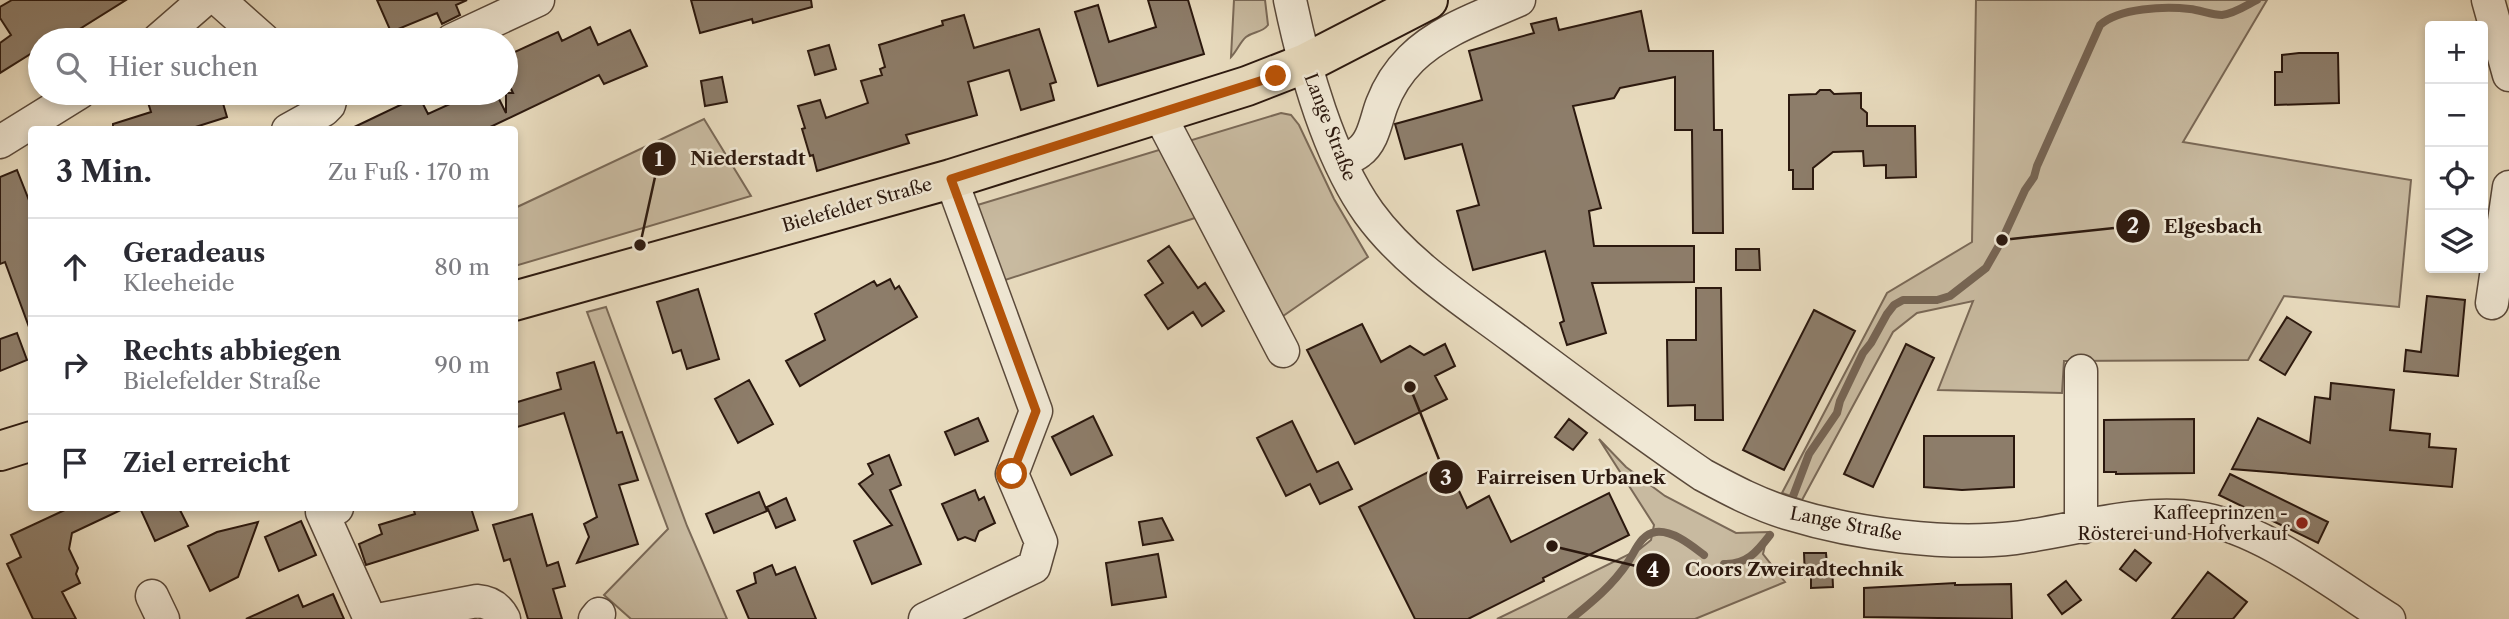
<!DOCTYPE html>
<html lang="de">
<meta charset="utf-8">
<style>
:root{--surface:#fff;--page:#f2f2f3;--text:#2b2b33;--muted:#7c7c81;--line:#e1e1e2}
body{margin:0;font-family:"Libre Caslon Text",serif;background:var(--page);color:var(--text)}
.controls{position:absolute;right:21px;top:21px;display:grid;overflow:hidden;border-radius:7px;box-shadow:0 4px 10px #0003}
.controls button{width:63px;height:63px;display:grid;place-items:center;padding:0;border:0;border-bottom:2px solid var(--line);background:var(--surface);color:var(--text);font:35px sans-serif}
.stop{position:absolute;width:21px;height:21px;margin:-16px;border:5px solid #b45309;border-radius:50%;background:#fff}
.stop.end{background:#b45309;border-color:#fff;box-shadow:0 2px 7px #0008}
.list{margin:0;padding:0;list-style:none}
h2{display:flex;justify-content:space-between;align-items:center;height:91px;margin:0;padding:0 28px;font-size:30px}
h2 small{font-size:23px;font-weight:400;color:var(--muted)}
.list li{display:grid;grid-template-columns:46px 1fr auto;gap:21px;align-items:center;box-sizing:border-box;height:98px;padding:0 28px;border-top:2px solid var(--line)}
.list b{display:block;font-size:26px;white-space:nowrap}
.list p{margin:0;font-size:23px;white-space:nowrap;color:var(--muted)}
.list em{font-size:23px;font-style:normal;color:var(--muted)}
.icon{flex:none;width:38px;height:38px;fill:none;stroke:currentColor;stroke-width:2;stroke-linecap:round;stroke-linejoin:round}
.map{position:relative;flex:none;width:2509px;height:619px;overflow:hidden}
.search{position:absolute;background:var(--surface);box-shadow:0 4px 10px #0003;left:28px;top:28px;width:490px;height:77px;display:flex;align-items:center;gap:18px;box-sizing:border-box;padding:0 24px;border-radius:38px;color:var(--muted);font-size:26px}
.panel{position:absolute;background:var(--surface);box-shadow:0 4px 10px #0003;left:28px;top:126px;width:490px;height:385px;border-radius:7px}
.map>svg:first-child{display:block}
.green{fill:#c8baa0;stroke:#7a6957;stroke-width:2}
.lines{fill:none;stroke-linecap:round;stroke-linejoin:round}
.stream{stroke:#766554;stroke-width:8}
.building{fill:#8d7d6a;stroke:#2b180e;stroke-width:2}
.minor-casing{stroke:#5a493a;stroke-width:35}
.major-casing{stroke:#2b180e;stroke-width:42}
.minor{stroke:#f0e8d5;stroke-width:32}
.major{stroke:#e8dbbe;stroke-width:38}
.route{stroke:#b45309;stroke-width:9}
.poi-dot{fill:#8f2418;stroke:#f0e8d5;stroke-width:2.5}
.labels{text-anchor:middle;stroke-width:5;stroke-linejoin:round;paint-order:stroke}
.street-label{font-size:18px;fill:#2b180e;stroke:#f0e8d5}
.poi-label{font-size:18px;fill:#2b180e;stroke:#f0e8d5;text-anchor:end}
.leader{fill:none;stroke:#2b180e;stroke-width:2.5}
.callout-dot{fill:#2b180e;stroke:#f0e8d5;stroke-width:2.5}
.mark-label{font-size:21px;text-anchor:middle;font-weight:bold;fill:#fff}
.callout-label{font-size:19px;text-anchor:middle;font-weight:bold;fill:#2b180e;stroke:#f0e8d5;stroke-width:5;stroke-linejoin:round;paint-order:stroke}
</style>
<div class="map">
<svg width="2509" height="619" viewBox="0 0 2509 619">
<rect width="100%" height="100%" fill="#e8dbbe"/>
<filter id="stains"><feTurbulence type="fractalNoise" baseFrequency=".00286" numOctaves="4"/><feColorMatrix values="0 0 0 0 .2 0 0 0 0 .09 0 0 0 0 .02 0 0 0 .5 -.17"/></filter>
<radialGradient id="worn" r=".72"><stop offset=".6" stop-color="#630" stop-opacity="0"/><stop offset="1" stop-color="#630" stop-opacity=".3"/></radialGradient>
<path class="green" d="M1234,0h31l3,25c-6,8 -14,6 -22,12 -6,5 -9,14 -15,20z
M1976,0h291l-84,142 228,38 -12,127 -115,-11 -36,64 -184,1 -2,32 -124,-3 35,-89 -56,12 -24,19 -91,168 -20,-7 105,-200 85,-51z
M1281,113l10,2 8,10 35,74 34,58 -105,73 -59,-115 -205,67 -28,-75z
M704,119l47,77 -236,70v-58z
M606,307l81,219 40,93h-96l-27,-24 64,-66 -81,-217z
M1599,439l27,28 39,29 71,37 32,-1 -5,22 22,28 -90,37h-198l143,-70 11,-9 3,-15z"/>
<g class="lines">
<path class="stream" d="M1792,499l17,-45 28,-41 3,-12 23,-48 8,-10 16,-29 7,-9 9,-5h34l13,-4 36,-28 16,-28 23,-50 9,-13 3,-11 63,-141c19,-17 65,-19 90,-16 10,1 22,6 32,6 12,-1 25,-10 35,-15
M1724,564c22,1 33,-12 46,-29
M1571,619c21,-17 42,-34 57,-57 8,-12 13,-28 28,-30 17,-2 36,14 48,23"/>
</g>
<path class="building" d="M12,0h114l-64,40h-22v8l-40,25v-30l11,-8 -11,-17v-11z
M377,0h90l-11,5 4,10 -18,9 -5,-11 -46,19z
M691,0h120l1,7 -59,16 -1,-4 -52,14z
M1148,0h40l16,54 -106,32 -23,-74 23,-7 11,37 47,-15z
M1641,11l8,40h64l1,79h8l1,103h-30l-1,-103h-17v-53l-55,11 -6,10 -41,8 28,102 -12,3 5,35h100v36l-102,1 14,50 -39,12 -7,-22 4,-2 -19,-70 -72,19 -16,-59 22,-6 -17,-61 -57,15 -10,-35 87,-24 -13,-49 65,-18 -3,-9 25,-6 3,12z
M964,15l10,33 65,-19 17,53 -6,2 4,16 -33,10 -12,-40 -41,12 9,33 -71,20 3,8 -92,28 -4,-16 -3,1 -8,-27 3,-1 -7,-22 22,-6 6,18 42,-15 -7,-22 21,-6 -2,-6 5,-2 -6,-22 64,-20 -1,-4z
M590,27l8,18 32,-15 17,36 -43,18 -5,-9 -115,55h-136l71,-34 9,18 46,-21h22l10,20v-20h7l-7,-15v-22l52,-24 4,9z
M829,45l7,24 -21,6 -7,-24z
M2299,53h39l1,50 -64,2v-33h7v-17z
M722,77l5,25 -22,4 -4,-25z
M1820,90h10l4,4 27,-1v15l6,5v13h48l1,51 -30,1v-13l-22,1 -1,-15 -30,1 -20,16v21h-20v-19h-4v-75l27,-1z
M145,93h75l7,24 -41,13h-73v-6l38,-12z
M17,170l15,38v119h-3l-24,-65 -5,2v-87z
M1169,246l29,42 7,-5 19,28 -22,15 -9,-14 -25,17 -23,-34 18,-12 -15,-22z
M1736,249h23l1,21h-24z
M890,279l5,10 4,-3 18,31 -117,69 -14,-25 39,-21 -10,-26 59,-33 3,5z
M1696,288h25l2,132h-28v-15l-27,1 -1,-66h29z
M698,289l21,70 -32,10 -6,-19 -8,3 -16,-51z
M2427,296l38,4 -7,76 -54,-5 2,-21 15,2z
M1814,310l41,21 -71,139 -41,-20z
M2287,317l24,15 -26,43 -25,-15z
M1362,324l19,38 29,-16 14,9 21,-11 10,22 -20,10 12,23 -92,45 -48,-94z
M17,333l10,27 -27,11v-32z
M1906,344l28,14 -61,129 -29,-13z
M594,362l23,71 5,-1 16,48 -19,5 19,59 -61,19 12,-26 -5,-13 13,-7 -33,-104 -50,15v-25l47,-14 -4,-16z
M749,380l24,44 -35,19 -23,-44z
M2331,383l63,7 -4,40 40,4 -1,13 27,2 -4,38 -220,-18 26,-51 52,25 5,-46 15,2z
M1093,416l19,39 -41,20 -19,-38z
M978,418l10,23 -33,14 -10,-23z
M1569,419l18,14 -14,17 -18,-13z
M2194,419v54l-78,1v-2h-12v-52z
M1292,421l25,51 21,-10 14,27 -32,15 -10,-20 -24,12 -29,-58z
M1924,436h90v51l-52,3 -38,-3z
M889,455l12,30 -11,5 31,74 -49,20 -18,-43 38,-16 -33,-41 14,-10 -5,-10z
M1446,463l21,45 22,-12 22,46 98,-49 20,42 -86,43 1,3 -76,38h-53l-56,-112z
M2230,474l98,48 -10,21 -99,-48z
M975,490l4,10 5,-3 11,26 -16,8 -4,10 -10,-4 -7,3 -16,-36z
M759,492l8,19 -53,22 -8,-19z
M786,498l9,22 -19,8 -9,-21z
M69,508h56l-53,25 -3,16 9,19 -2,6 4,9 -18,9 14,27h-43l-26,-55 14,-7 -10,-22z
M140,508h39l9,18 -33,15z
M413,508h58l7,22 -112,35 -7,-21 23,-10 -3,-9 36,-11z
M532,514l15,52 11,-4 7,24 -12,3 9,30h-34l-18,-60 -6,2 -11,-36z
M1162,518l11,22 -30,5 -4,-23z
M301,521l15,34 -37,16 -14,-34z
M258,522l-20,55 -28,14 -22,-45 29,-14z
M2135,550l16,13 -15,18 -16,-12z
M1804,553h22l1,11h5l1,23 -22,1v-12l-6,1z
M1158,554l8,43 -54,8 -6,-42z
M772,565l4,10 19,-8 21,52h-67l-12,-28 19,-8 -2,-10z
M2208,572l39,30 -14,17h-61z
M2066,581l15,19 -19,14 -14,-19z
M1955,583v2l56,-1 1,35 -148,-2v-29z
M333,594l11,25h-98l52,-24 5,12z"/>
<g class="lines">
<g class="minor-casing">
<path id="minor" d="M219,0l45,40
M1290,0c14,67 39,157 79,213 37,51 94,87 145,125 62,46 124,93 189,137 28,15 56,30 87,39 65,20 157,32 225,24 61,-8 122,-29 183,-20 63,9 137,67 191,101
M2488,0l21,75
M158,40l46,-40
M452,40l86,-40
M1159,114l124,237
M288,130l36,-20 5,-5 3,-12
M0,142l79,-49
M1340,162c6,-3 14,-6 19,-10 15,-11 17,-33 23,-48 6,-16 17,-33 29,-45 29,-29 72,-43 108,-59
M2492,303l17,-116
M2081,371v145l3,11
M337,508l-15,4 48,107
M152,596l11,23
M383,619l94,-18c13,1 21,6 27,18
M595,619l4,-5
M925,619l109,-52 7,-25 -29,-68 24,-63 -85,-232"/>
</g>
<g class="major-casing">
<path id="major" d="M514,301l437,-122 296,-93 59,-23 122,-63
M0,451l32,-10"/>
</g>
<use href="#minor" class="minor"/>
<use href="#major" class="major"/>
</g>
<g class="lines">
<path class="route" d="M1012,474l24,-63 -85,-232 325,-103"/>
</g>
<circle class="poi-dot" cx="2302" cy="523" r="7"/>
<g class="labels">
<g class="street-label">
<text transform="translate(1330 127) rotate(69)" y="6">Lange Straße</text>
<text transform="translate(857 205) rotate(-16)" y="6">Bielefelder Straße</text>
<text transform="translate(1846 524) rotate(11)" y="6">Lange Straße</text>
</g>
<g class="poi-label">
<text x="2288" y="519">Kaffeeprinzen -<tspan x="2288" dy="21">Rösterei und Hofverkauf</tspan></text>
</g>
</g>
<path class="leader" d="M640 245L659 159M2002 240L2133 226M1410 387L1446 477M1552 546L1653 570"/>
<g class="callout-dot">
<circle cx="640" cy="245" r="7"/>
<circle cx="2002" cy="240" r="7"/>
<circle cx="1410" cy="387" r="7"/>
<circle cx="1552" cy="546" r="7"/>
<circle cx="659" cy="159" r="18"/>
<circle cx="2133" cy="226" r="18"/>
<circle cx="1446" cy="477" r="18"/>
<circle cx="1653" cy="570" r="18"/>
</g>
<g class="mark-label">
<text x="659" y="166">1</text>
<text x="2133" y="233">2</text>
<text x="1446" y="485">3</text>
<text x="1653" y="577">4</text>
</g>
<g class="callout-label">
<text x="748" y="165">Niederstadt</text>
<text x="2213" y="233">Elgesbach</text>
<text x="1571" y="484">Fairreisen Urbanek</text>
<text x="1794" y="576">Coors Zweiradtechnik</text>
</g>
<rect width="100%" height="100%" filter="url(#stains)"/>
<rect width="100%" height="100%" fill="url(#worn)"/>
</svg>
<div class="controls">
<button>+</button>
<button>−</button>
<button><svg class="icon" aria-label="locate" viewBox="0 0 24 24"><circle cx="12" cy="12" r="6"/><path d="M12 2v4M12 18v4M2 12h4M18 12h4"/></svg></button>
<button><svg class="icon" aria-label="layers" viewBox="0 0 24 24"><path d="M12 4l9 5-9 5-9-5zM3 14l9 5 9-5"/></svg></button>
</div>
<div class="stop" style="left:1012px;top:474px"></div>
<div class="stop end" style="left:1276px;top:76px"></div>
<div class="search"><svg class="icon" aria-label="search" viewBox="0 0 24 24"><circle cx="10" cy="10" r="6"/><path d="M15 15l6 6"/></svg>Hier suchen</div>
<section class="panel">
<h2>3 Min.<small>Zu Fuß · 170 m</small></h2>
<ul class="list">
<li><svg class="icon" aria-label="ahead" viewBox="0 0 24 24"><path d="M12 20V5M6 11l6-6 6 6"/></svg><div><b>Geradeaus</b><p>Kleeheide</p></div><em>80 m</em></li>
<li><svg class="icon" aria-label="right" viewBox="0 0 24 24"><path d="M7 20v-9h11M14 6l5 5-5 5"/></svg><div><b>Rechts abbiegen</b><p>Bielefelder Straße</p></div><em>90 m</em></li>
<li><svg class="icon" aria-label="arrive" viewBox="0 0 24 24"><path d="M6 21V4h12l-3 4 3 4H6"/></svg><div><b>Ziel erreicht</b></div></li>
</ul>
</section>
</div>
